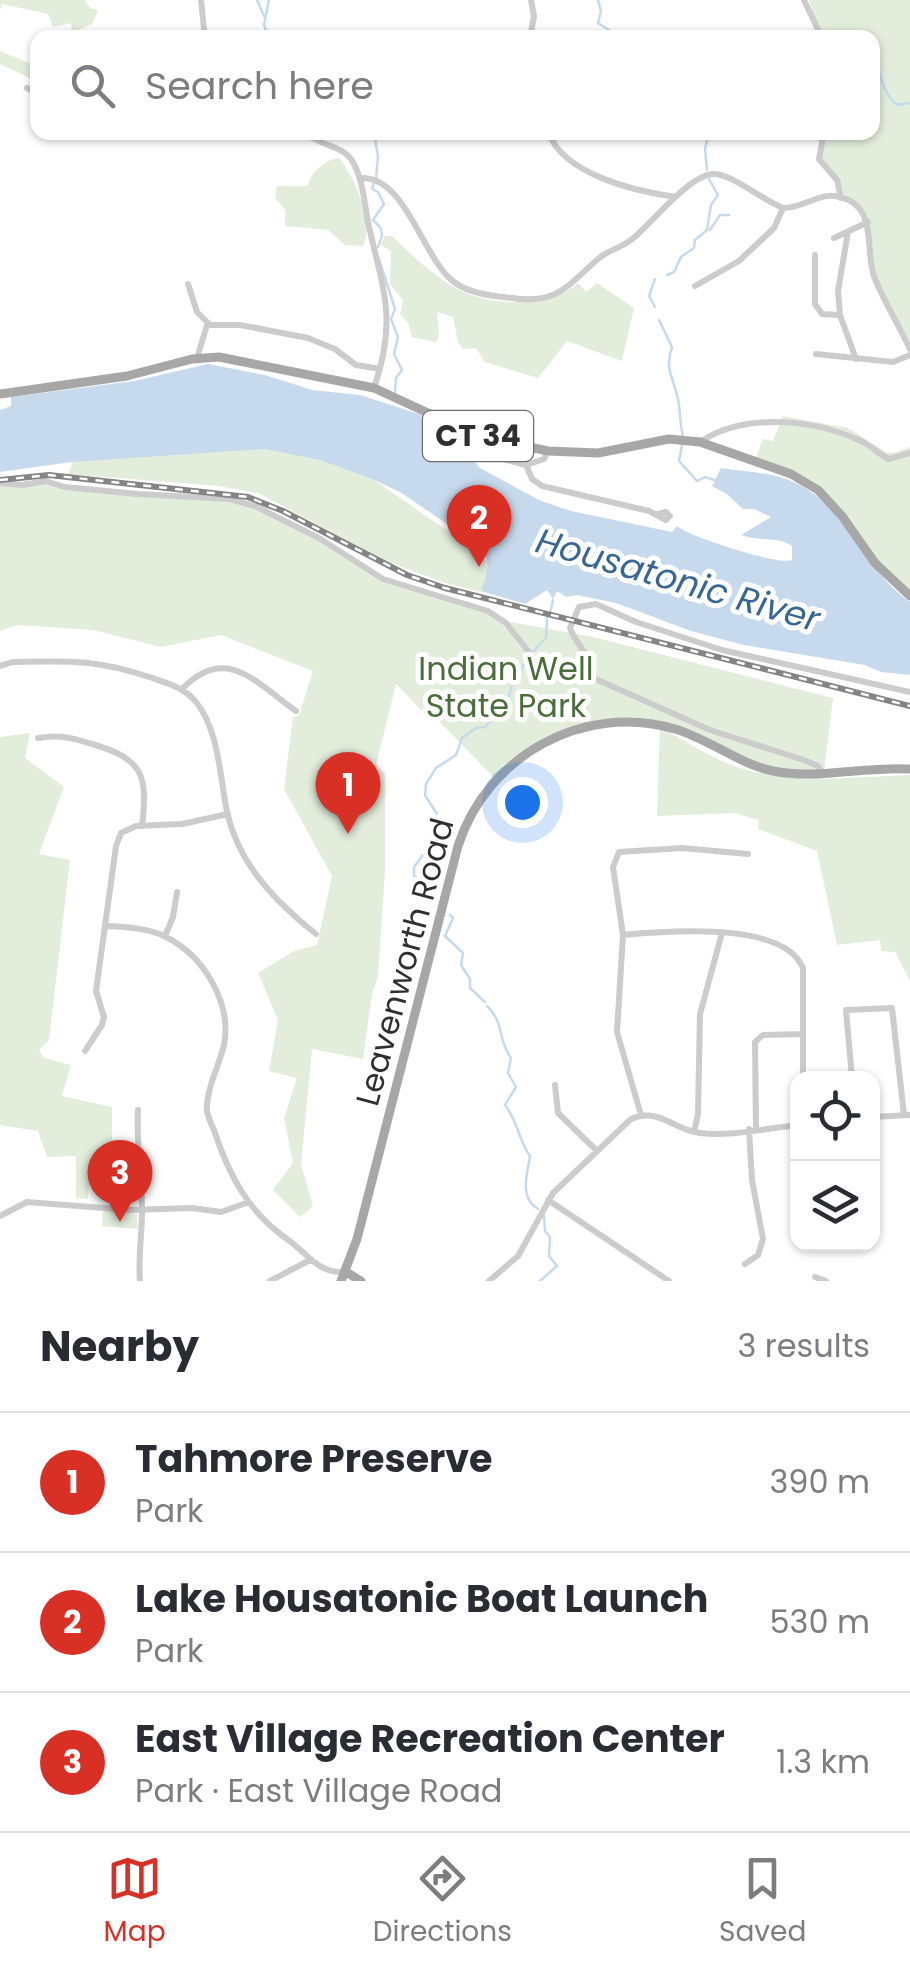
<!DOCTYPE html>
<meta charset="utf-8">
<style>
:root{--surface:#fff;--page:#f7f7f7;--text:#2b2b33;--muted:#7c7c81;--line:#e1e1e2;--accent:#d93025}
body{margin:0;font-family:Poppins,sans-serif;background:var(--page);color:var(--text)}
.controls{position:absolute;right:30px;bottom:30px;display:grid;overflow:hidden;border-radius:20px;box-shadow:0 2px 8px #0004}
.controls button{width:90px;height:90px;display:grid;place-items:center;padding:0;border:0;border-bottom:2px solid var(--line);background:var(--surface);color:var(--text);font:50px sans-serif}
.you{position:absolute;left:522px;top:802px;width:35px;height:35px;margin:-25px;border:8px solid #fff;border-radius:50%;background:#1a73e8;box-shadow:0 0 0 15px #1a73e833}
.badge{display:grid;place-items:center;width:65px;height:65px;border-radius:50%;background:var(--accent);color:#fff;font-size:32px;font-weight:700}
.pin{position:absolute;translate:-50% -82px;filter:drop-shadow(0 2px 5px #0008)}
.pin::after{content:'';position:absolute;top:52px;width:35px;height:30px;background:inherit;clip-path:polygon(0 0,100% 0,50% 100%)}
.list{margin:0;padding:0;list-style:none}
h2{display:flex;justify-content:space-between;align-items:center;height:130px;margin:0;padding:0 40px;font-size:42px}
h2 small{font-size:32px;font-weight:400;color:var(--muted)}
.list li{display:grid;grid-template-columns:65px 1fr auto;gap:30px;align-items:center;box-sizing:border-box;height:140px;padding:0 40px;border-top:2px solid var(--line)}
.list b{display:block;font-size:38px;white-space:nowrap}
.list p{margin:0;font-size:32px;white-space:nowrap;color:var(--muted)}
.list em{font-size:32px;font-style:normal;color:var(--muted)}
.icon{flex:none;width:55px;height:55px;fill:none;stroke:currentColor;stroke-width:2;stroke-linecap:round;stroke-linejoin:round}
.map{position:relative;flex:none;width:910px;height:1281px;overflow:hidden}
.search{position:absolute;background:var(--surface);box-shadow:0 2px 8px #0004;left:30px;right:30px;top:30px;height:110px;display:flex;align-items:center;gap:25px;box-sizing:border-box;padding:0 35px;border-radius:20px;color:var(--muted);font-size:38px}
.sheet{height:550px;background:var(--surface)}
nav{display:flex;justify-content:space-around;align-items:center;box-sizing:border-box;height:140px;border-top:2px solid var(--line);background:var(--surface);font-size:28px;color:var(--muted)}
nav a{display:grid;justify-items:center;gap:5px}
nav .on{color:var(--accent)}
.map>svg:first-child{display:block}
.green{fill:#e3eddc}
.water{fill:#c7daed}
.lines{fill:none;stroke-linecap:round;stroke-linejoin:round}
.stream{stroke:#c7daed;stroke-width:2.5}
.minor{stroke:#ccc;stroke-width:6}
.major{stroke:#a7a7a7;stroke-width:9}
.rail-casing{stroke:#848484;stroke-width:6}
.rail{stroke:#fff;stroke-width:2.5;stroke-dasharray:8;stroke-linecap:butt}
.labels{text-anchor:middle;stroke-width:10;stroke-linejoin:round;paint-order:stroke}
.shield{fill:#fff;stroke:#6d6d6d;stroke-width:2.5}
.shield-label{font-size:30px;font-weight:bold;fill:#2f2f2f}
.park-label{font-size:32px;fill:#4b6d3a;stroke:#fff}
.street-label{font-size:32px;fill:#2f2f2f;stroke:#fff}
.water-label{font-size:35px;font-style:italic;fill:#386695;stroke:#fff}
</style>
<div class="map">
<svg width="910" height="1281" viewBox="0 0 910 1281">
<rect width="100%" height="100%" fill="#fff"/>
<path class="green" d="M0,0h84l6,8 8,2 -6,14 -20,8 -1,-9 -18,4 -5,-13 -46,-10 -2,7z
M809,0h101v341c-11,-20 -27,-42 -36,-63 -12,-31 3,-68 -34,-86l-2,-10 -20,-27 4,-22 50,-1v-94l-46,-1 -9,-14z
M0,51l34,14 -4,13 -30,-14z
M339,158c16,20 36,64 24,88l-18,-1 -17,-15 -43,-4c-1,-16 6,-12 -10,-27l2,-13h31c2,-14 18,-27 31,-28z
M385,236h7c22,21 46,45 74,57 30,13 88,14 112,-10l8,9 11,-9 37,25 -12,53 -55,-20 -29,37 -53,-16 -9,-14 -13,1 -5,-7 -5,-25 -16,-5 2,24 -3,6 -24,-5 -4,-14 -8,-9 3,-14 -13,-16 1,-33 -10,-6z
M783,416l65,12 38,24 7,1 17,-6v145l-11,-6 -77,-95 -66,-33 7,-19 10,2z
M277,445l93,32 112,78c10,13 6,25 -1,37l-36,-9 -59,-22 -128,-68 -40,-7 -150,-12 6,-15z
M53,481l20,6 173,15 87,44 43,29 93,28 36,18 88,16 240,61 -10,81 87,-4v206l-15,-29 -14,-1 -1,-11 -43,5 -20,-94 -59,-22 1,-9 -25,-7 -77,3 3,-90c29,18 79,50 112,47l-62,-28 -27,-16 -37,-9 -31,-1 -64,17 -30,19 -26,24 -56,-58 -15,-8 -28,-29 -20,81 9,9v96l-7,107 -6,17 -9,65 -51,-10 -11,115 12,42 -13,11 -27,-27 20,-27 -9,-45 13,-40 -28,-7 9,-51 -20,-47 36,-22 23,-6 15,-69 -48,-87 9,-72 6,-2 14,-44 -92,-36 -60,12 -68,-17 -76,-5 -17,6v-147z
M30,733l-5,25 39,29 -25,67 31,6 -21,180 -10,10 5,8 27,7 -9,31 50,11v51l-21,1 -3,40 -12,-1v-42l-29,1 -9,-26 -38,-6v-388z
M103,1209l34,5 1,15 -36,-3z"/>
<path class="water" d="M208,364l57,11 47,15 48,5 59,19 29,17 32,37 61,33 30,10 101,21 5,-6c10,10 102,40 115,34v-14c-13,-10 -32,-4 -51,-11l30,-18 -17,-8h-11l-16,-15 -15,-8 9,-18c25,4 53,4 77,16 47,23 65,85 112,118v73l-29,-3 -16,-7 -121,-20 -53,-14 -75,-28 -39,-8 -11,2 -9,-6 -4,8 -6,-9 -22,14 -44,-13c7,-19 11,-31 -3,-46l-78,-53 -28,-13 -52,-19 -55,-11 -193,13 -72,10v-62l11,-4v-9l123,-16z"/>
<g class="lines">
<path class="stream" d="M257,0l7,16
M598,0l3,11 -3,12 14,9 -2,6
M269,38l-5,-13 5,-25
M872,53c9,18 9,39 25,52l13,-2
M374,132l4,25 -2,21
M705,132l3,4 -3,13 2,21
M374,182l-2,7 6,3 6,12 -11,16 7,7
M710,230l10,-15h9
M378,247l4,-11 -1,-7
M379,259l16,50 -4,10 7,18 -4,17 8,16 -6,8 -1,16
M667,275l7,-3 7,-15 13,-9 1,-8 12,-10 4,-25 7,-10 -9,-16
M655,279l-6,17 6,11
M659,320l13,27c-7,22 0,28 5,48 4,13 2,27 6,41
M682,445l-3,16 18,20 8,-4 12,4
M550,613l3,-13
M533,652l13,-14 1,-20
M425,852l12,-38 -12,-19 1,-11 10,-16 20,-13 6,-17 14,-10 9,-1 22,-25 6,-20 15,-24
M423,855l-9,12v9l20,11 1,16
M450,915l3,3 -8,18 18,17 -2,12 9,14v9l15,14
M487,1006c17,15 11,35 24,52l-3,15 8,14 -11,18c14,18 13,35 25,51 -2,16 -12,41 8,53
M540,1281l17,-15 -8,-10 1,-19 -5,-6 -1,-16"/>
<path class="minor" d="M201,0l4,38
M804,0l18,38
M530,38l4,-22 -3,-16
M27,88l11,6
M304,132c13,13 37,13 47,27 13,20 13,45 18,68 15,65 28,94 5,161
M548,132c16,43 87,59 127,65
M824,132l-5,27 18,21 4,18
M360,178c46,-3 62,80 94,104 16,12 39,14 58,16 45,7 56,-13 86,-39 10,-9 23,-11 33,-19 20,-15 58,-66 83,-66 18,0 50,27 69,34 18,1 33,-14 52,-12 46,7 28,55 40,83 10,24 24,47 35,70
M848,232l-10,59 2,24 16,44
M834,238l34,-16
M815,255v49l7,10 18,1
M188,284l9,28 12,12
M695,286l44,-25 35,-33 9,-20
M816,354l77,8 17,-7
M197,358l10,-33h33l68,13 27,11 21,16 24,4
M503,442v17l23,6
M700,442c45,-30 115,-23 163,0 9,5 17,13 26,17l21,-6
M548,451l-4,8 -18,6 6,14 10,7 107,25 17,9 4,-4 -4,-4 -8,2
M0,483l22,2 24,-4 19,6 73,7 92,5 27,8 62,31 64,41 105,32 18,12 30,38 44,11 130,58 94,30 14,6 4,7
M0,666l13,-4c56,-1 82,-3 136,15 18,6 35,10 47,25 23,28 24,76 31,110 12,53 49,90 89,122
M590,676c4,-20 -14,-30 -20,-48l9,-21 17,-3 40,18 86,28 188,42
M182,689c44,-45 73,-7 114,22
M38,738c20,-4 35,0 54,6 52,15 56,32 50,82
M106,926c19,1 43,2 60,11 38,19 66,66 58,108 -5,21 -18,44 -17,66 1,7 6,16 8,22 14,42 34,80 72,106 19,13 31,35 57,33
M623,935c42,-4 161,-14 180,33v110
M165,936l8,-19 4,-25
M85,1051l17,-26 2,-8 -8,-26 20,-145 5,-13 15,-7 46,-2 46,-10
M852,1078l-6,-68 46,-2 12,107
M555,1085l3,28 38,37
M138,1110c-2,34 4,66 4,101 0,23 -4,46 -2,70
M641,1115l-24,-83 6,-97 -10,-68 6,-15 63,-4 66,6
M872,1117l38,-2
M756,1129l-1,-87 8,-7 40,-1
M694,1132l4,-18 2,-100 22,-81
M548,1200l121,81
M0,1216l27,-14 102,8 63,-2 29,4 28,-10
M745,1264l13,-9 5,-16 -11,-59 -3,-51
M815,1277l11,4
M270,1281l40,-21
M489,1281l29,-25 35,-63 78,-74c29,-12 42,11 69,14 31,4 67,-5 98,-8"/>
<path class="major" d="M0,394l127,-18 65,-17 27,-2 155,31 104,48 70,15 50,2 71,-14 31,3 91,32 27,16 24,26 33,47 35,33
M346,1272l15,9
M341,1281l16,-42 101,-393c29,-90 125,-144 217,-117 34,10 64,35 98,42 45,9 92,-5 137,-2"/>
<g class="rail-casing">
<path id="rail" d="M0,480l49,-5 199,22 35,14 124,64 38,13 465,118"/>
</g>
<use href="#rail" class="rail"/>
</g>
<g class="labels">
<rect class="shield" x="423" y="411" width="110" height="50" rx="8"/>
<g class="shield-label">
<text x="478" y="446">CT 34</text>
</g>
<g class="park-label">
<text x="506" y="680">Indian Well<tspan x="506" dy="37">State Park</tspan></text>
</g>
<g class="street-label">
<text transform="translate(405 962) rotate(-75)" y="11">Leavenworth Road</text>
</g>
<g class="water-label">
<text transform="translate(678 580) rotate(16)" y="12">Housatonic River</text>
</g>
</g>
</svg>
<div class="controls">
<button><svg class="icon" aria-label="locate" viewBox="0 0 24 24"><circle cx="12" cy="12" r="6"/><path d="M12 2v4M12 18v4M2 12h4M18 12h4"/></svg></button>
<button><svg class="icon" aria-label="layers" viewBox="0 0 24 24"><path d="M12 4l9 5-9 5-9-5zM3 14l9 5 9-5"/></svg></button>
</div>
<div class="you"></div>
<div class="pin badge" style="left:348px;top:834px">1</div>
<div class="pin badge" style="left:479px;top:567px">2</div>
<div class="pin badge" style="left:120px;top:1222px">3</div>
<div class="search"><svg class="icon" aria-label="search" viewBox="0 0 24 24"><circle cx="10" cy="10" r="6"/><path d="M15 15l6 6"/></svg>Search here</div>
</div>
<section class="sheet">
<h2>Nearby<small>3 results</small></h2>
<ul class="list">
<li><span class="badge">1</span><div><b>Tahmore Preserve</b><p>Park</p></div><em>390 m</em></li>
<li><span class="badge">2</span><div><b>Lake Housatonic Boat Launch</b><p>Park</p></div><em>530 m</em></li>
<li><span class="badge">3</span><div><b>East Village Recreation Center</b><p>Park · East Village Road</p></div><em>1.3 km</em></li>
</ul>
</section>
<nav>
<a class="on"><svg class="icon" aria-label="map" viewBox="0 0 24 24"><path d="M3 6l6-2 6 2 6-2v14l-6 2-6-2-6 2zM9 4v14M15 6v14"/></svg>Map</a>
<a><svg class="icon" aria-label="directions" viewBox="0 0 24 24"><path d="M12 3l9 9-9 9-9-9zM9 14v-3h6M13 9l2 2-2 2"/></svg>Directions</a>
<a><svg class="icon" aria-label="saved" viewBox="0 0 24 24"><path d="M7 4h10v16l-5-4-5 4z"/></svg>Saved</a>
</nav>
